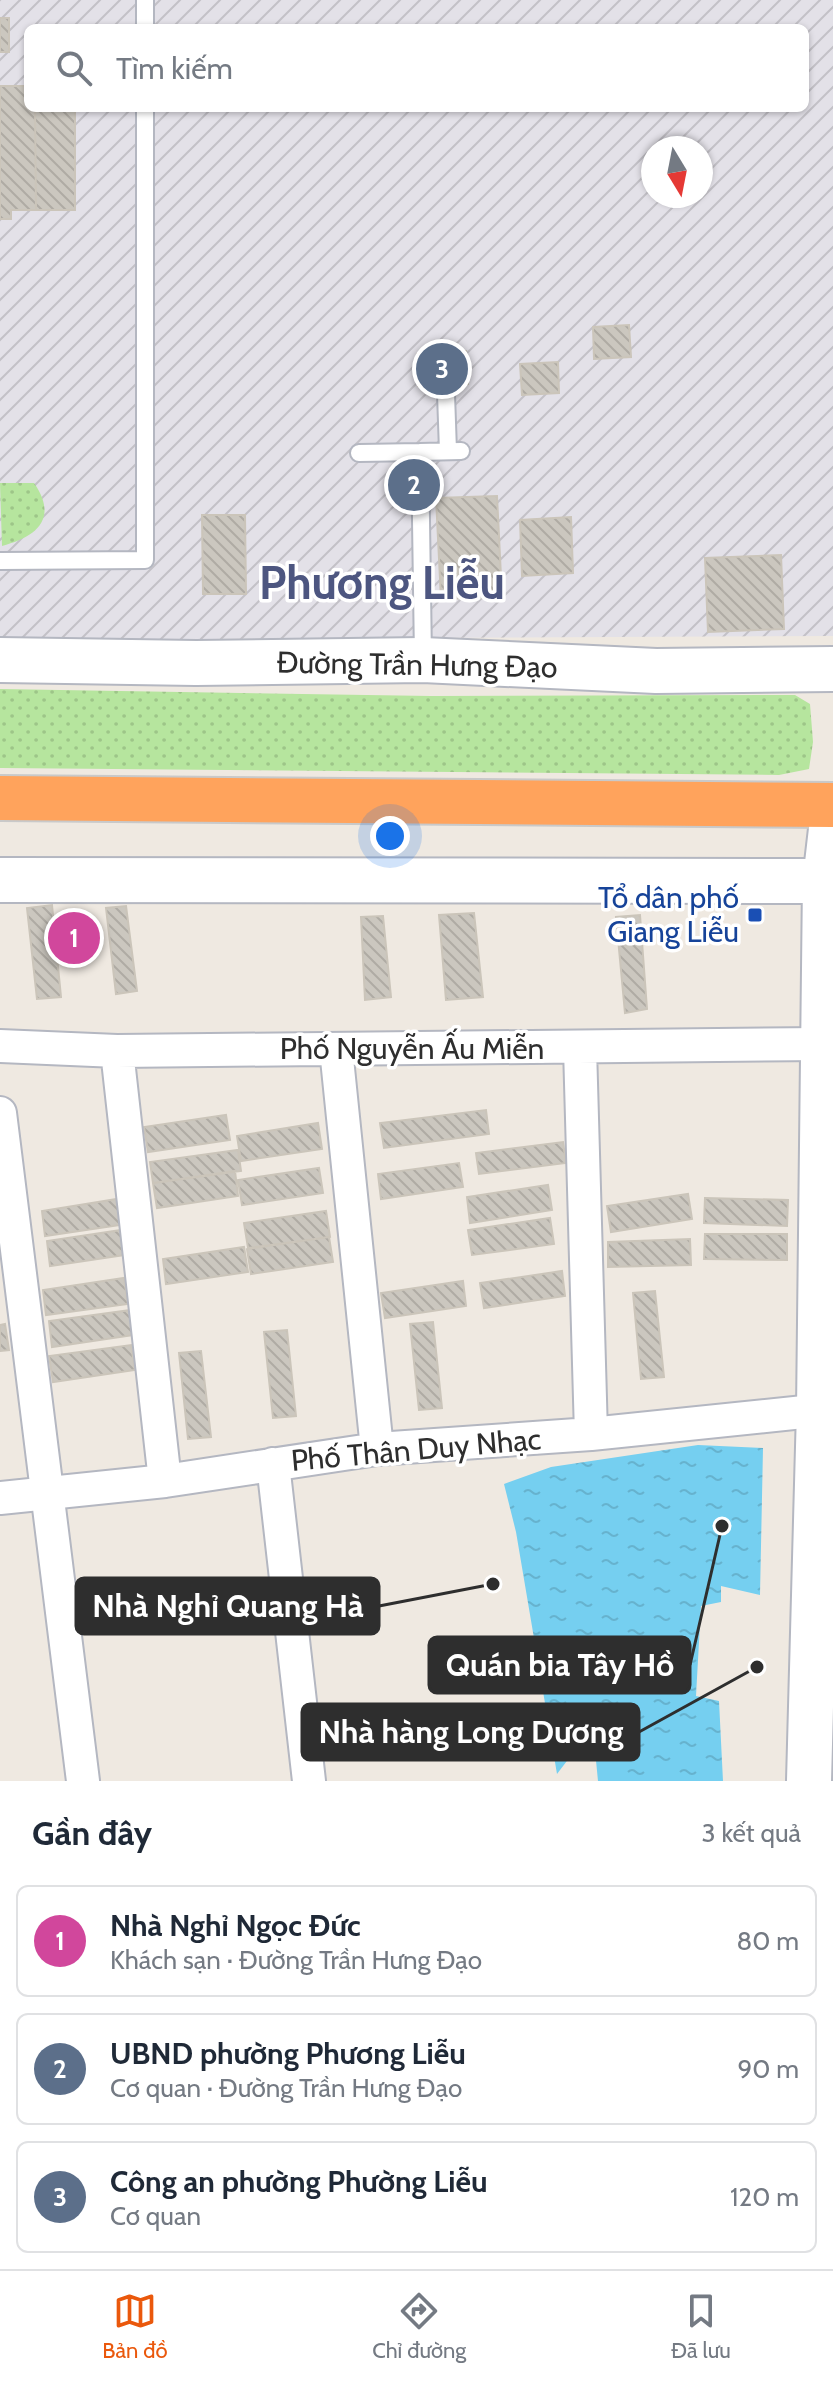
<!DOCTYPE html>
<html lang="vi">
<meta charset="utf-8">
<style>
:root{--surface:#fff;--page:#f6f6f7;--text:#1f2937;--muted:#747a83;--line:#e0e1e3;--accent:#ea580c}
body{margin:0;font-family:Cabin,sans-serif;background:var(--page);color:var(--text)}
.compass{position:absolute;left:641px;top:136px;width:72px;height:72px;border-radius:50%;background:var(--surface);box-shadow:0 2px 6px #0004;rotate:170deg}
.you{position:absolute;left:390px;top:836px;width:28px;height:28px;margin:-20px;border:6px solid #fff;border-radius:50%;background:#1a73e8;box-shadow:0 0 0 12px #1a73e833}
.badge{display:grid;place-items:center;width:52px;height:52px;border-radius:50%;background:var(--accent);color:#fff;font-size:26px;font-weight:700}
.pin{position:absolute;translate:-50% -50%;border:4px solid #fff;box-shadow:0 2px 8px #0006}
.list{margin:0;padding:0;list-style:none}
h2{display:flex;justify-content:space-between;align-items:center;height:104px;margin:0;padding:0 32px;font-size:34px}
h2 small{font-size:26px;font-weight:400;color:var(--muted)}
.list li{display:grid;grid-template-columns:52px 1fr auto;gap:24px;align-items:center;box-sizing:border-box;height:112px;margin:0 16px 16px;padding:0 16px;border:2px solid var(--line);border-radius:12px}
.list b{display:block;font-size:30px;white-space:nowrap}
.list p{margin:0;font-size:26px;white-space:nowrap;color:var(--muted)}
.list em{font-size:26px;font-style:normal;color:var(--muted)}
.icon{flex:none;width:44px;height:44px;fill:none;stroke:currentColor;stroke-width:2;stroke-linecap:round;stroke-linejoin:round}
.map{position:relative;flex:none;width:833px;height:1781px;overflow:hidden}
.search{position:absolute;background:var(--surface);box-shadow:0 2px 6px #0004;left:24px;right:24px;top:24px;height:88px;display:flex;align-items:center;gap:20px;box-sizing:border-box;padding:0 28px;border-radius:12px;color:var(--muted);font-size:30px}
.sheet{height:488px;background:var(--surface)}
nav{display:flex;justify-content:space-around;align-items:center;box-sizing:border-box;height:112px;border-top:2px solid var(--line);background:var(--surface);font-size:22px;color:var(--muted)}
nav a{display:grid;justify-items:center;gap:4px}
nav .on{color:var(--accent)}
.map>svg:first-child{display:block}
.industrial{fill:url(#industrial-furrows);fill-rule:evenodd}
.grass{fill:url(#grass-dots)}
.water{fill:url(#water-ripples)}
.building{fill:url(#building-back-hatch);stroke:#cbc5ba;stroke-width:2}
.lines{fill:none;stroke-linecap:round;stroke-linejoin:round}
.lane-casing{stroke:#b4b7c1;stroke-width:20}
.street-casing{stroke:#b4b7c1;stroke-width:36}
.secondary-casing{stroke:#b4b7c1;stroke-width:48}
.highway-casing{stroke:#c9c9c9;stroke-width:48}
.lane{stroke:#fff;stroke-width:16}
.street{stroke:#fff;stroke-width:32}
.secondary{stroke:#fff;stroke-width:44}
.highway{stroke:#ffa35c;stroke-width:44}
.transit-dot{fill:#1a4fb4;stroke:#fff;stroke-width:3}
.labels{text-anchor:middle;stroke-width:7;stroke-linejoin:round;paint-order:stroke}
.street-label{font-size:30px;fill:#2e2e2e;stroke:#fff}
.transit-label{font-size:30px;fill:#164399;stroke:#fff;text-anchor:end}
.town-label{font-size:46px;font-weight:bold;fill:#4d5680;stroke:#fff}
.leader{fill:none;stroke:#2e2e2e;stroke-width:3}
.callout-dot{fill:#2e2e2e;stroke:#fff;stroke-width:3}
.callout{fill:#2e2e2e;stroke:#2e2e2e;stroke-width:3}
.callout-label{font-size:32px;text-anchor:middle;font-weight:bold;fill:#fff}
</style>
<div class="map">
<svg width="833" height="1781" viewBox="0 0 833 1781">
<defs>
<pattern id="industrial-furrows" width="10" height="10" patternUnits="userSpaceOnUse" patternTransform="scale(2)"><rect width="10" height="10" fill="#e3e1e8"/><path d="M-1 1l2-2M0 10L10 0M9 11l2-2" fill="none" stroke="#c3c1c7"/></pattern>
<pattern id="grass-dots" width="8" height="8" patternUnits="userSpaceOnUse" patternTransform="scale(2)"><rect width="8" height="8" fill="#b6e59e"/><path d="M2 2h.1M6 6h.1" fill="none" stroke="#9dc588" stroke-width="1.8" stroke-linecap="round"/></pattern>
<pattern id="water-ripples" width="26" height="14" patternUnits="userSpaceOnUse" patternTransform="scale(2)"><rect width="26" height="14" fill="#75cff0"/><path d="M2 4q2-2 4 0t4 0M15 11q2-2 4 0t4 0" fill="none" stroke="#66b2ce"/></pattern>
<pattern id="building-back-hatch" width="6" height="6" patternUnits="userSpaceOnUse" patternTransform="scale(2)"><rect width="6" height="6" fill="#cbc7bf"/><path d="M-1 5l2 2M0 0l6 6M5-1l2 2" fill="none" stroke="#afaba4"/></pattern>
</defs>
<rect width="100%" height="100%" fill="#efe9e1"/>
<path class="industrial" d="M0,0h833v636l-833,4zM28,28h777v80h-777zM653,148h48v48h-48z"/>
<path class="grass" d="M0,483h34c25,36 2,54 -32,63z
M0,689l431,7 364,-1 15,9 3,38 -4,27 -30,6 -779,-7z"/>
<path class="water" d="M698,1445l65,3 -3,147 -39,-9v16l-20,4 -5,90 23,5 4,80h-125l-4,-41 -18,9 -19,25 -41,-242 -12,-48 47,-17z"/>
<path class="building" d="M0,18h9v34h-9z
M0,86h28v22h7l1,102h-25v9h-11z
M35,108h40v102h-39z
M629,325l2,32 -37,2 -1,-32z
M466,351l2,33 -50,2 -1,-32z
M558,362l1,31 -37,2 -2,-31z
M497,496l5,101 -61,2 -5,-101z
M202,515h43l1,79h-43z
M571,517l2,56 -51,3 -2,-56z
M781,555l3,74 -76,3 -3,-74z
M52,905l9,92 -24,2 -10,-91z
M126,906l11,85 -21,3 -10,-86z
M474,913l9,84 -37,3 -7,-85z
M640,915l7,94 -22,4 -9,-96z
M383,916l8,81 -26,3 -4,-83z
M486,1110l3,24 -105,14 -4,-25z
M226,1115l4,25 -82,12 -4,-25z
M318,1123l4,26 -81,12 -4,-25z
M563,1142l3,21 -87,11 -3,-21z
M238,1150l3,21 -88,12 -3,-21z
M459,1163l4,24 -82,12 -3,-25z
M319,1168l4,25 -81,12 -4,-25z
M235,1171l3,25 -81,12 -4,-25z
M548,1185l4,25 -82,13 -3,-26z
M688,1194l4,25 -81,13 -4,-26z
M123,1198l4,26 -82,12 -3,-25z
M705,1198l83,2 -1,26 -83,-3z
M326,1211l4,26 -82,11 -4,-25z
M550,1218l4,26 -82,11 -4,-25z
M128,1229l4,25 -82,12 -3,-25z
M705,1234h82v26l-83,-1z
M329,1237l4,25 -82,12 -4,-25z
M690,1239l1,26 -83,2v-25z
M244,1247l4,25 -82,12 -3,-25z
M562,1271l3,25 -81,12 -4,-25z
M124,1278l4,26 -82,11 -3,-25z
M463,1281l3,25 -81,12 -4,-25z
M655,1291l9,86 -23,2 -8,-86z
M131,1310l3,25 -82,12 -3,-26z
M433,1322l9,86 -23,2 -9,-86z
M5,1324l4,26 -9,1v-26z
M287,1330l9,86 -23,2 -9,-86z
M131,1345l4,25 -82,12 -4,-26z
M201,1351l10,86 -23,2 -9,-86z"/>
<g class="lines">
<g class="lane-casing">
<path id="lane" d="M145,0v28
M446,394l2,57
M359,453l61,-1
M0,561l145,-1v-452
M423,658l-3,-206 41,-1"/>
</g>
<g class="street-casing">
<path id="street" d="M0,1046l117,5 707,-7
M580,1048l11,386
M336,1049l41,400
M117,1051l48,430
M0,1113l83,668
M273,1464l36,317
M0,1498l165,-17 212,-32 214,-15 242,-25"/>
</g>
<g class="secondary-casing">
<path id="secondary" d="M0,660l196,3 227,-3 233,11 177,-2
M0,880l833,1
M809,1781l10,-371 6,-529 8,-69"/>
</g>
<g class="highway-casing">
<path id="highway" d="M0,798l833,7"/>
</g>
<use href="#lane" class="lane"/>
<use href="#street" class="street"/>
<use href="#secondary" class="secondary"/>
<use href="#highway" class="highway"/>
</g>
<rect class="transit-dot" x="747" y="907" width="16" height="16" rx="4"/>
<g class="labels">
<g class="street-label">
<text transform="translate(417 665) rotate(1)" y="10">Đường Trần Hưng Đạo</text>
<text x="412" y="1059">Phố Nguyễn Ấu Miễn</text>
<text transform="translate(416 1450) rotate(-5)" y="10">Phố Thân Duy Nhạc</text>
</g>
<g class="transit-label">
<text x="739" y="908">Tổ dân phố<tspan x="739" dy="34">Giang Liễu</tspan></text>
</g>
<g class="town-label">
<text x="382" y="599">Phương Liễu</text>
</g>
</g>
<path class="leader" d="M493 1584L379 1606M722 1526L690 1665M757 1667L639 1732"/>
<g class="callout-dot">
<circle cx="493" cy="1584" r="8"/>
<circle cx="722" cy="1526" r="8"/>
<circle cx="757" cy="1667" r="8"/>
</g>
<g class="callout">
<rect x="76" y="1578" width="303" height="56" rx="8"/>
<rect x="429" y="1637" width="261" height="56" rx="8"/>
<rect x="302" y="1704" width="337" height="56" rx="8"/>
</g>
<g class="callout-label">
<text x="228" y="1617">Nhà Nghỉ Quang Hà</text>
<text x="560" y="1676">Quán bia Tây Hồ</text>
<text x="471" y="1743">Nhà hàng Long Dương</text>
</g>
</svg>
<svg class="compass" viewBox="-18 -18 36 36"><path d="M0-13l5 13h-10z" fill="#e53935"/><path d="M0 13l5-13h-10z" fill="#747a83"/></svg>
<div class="you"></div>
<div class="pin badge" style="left:74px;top:938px;background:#d1479c">1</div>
<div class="pin badge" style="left:414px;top:485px;background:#5c6f8a">2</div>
<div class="pin badge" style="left:442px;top:369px;background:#5c6f8a">3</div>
<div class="search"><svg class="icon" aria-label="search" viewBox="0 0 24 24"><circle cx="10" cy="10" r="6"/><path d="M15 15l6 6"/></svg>Tìm kiếm</div>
</div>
<section class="sheet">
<h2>Gần đây<small>3 kết quả</small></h2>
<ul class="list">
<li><span class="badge" style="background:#d1479c">1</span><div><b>Nhà Nghỉ Ngọc Đức</b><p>Khách sạn · Đường Trần Hưng Đạo</p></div><em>80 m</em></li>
<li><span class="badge" style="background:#5c6f8a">2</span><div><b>UBND phường Phương Liễu</b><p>Cơ quan · Đường Trần Hưng Đạo</p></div><em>90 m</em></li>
<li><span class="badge" style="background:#5c6f8a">3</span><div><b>Công an phường Phường Liễu</b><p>Cơ quan</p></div><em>120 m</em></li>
</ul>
</section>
<nav>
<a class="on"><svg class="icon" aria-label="map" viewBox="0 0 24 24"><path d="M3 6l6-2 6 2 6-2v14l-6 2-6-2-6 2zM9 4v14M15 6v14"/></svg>Bản đồ</a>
<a><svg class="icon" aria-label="directions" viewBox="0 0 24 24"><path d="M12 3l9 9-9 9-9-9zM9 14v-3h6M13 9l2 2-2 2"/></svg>Chỉ đường</a>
<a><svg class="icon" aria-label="saved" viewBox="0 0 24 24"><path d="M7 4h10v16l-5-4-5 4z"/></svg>Đã lưu</a>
</nav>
